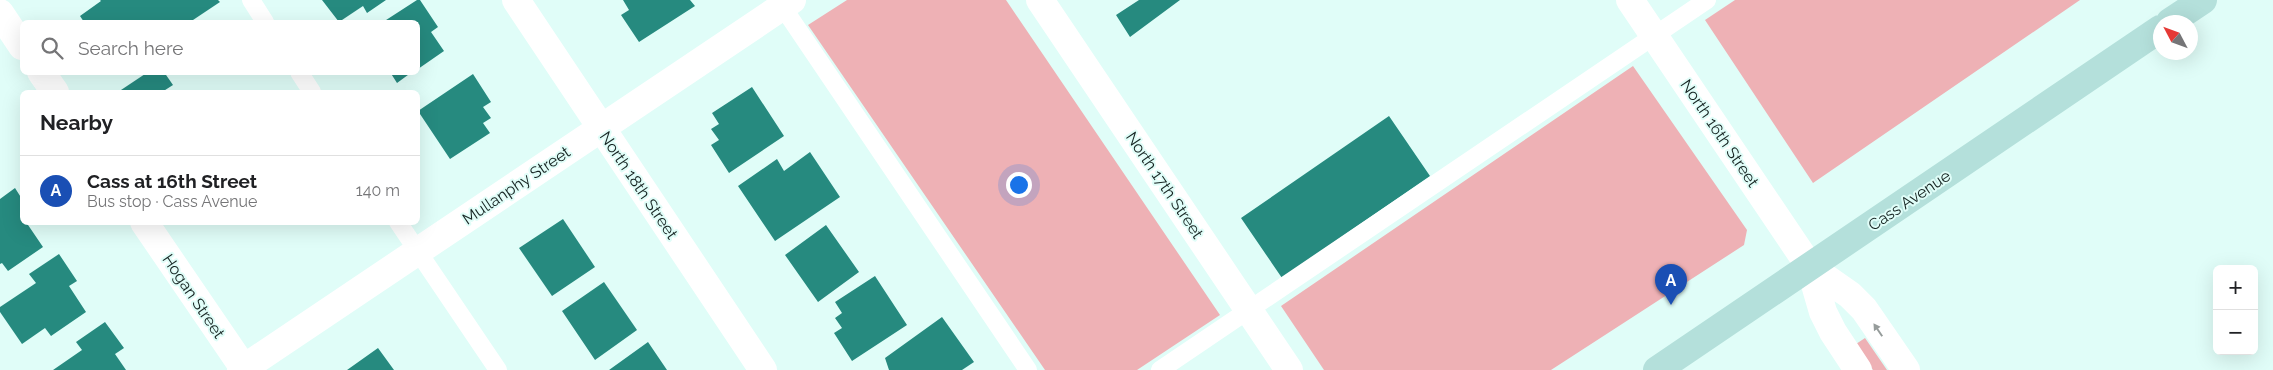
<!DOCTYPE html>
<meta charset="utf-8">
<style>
:root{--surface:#fff;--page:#f2f2f2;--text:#202124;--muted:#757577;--line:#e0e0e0;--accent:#ba2846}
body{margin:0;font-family:Raleway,sans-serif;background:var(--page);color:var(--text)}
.controls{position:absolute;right:15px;bottom:15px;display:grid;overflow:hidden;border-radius:8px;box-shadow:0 5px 20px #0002}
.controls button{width:45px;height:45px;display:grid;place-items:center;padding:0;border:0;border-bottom:1px solid var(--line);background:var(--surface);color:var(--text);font:25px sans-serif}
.compass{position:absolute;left:2153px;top:15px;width:45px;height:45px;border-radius:50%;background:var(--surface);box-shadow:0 5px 20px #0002;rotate:311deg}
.you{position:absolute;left:1018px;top:184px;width:18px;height:18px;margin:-12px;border:4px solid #fff;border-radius:50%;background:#1a73e8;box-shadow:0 0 0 8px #1a73e833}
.badge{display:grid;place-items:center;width:32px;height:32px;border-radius:50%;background:var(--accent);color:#fff;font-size:16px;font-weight:700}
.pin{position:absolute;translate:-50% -41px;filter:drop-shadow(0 1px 2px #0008)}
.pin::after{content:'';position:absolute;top:26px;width:18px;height:15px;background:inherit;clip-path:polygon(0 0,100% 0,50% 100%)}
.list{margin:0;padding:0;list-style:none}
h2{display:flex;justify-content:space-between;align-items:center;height:65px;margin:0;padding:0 20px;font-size:21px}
h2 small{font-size:16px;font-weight:400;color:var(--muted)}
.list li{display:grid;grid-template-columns:32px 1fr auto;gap:15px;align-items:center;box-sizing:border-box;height:70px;padding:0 20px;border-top:1px solid var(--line)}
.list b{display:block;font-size:19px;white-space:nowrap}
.list p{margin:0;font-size:16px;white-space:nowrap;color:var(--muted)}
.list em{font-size:16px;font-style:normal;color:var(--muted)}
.icon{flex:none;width:28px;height:28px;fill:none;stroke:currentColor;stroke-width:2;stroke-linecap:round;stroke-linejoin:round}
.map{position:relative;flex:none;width:2273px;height:370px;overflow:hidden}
.search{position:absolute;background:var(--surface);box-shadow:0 5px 20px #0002;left:20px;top:20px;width:400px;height:55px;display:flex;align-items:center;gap:12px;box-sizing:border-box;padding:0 18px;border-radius:8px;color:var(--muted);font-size:19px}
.panel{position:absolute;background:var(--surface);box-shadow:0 5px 20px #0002;left:20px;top:90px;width:400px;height:135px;border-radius:8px}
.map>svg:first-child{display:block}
.green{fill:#eeb1b5}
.building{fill:#268a7f}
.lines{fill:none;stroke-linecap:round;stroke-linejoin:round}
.service{stroke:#fff;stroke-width:18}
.minor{stroke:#fff;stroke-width:28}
.secondary{stroke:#b4e0db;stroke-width:28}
.oneway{fill:#969c9b}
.labels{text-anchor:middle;stroke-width:4;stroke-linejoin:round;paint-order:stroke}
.street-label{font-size:16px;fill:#152321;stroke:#e0fdf8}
</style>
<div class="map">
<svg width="2273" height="370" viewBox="0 0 2273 370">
<rect width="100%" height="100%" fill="#e0fdf8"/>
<path class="green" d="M847,0h159l214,315 -83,55h-92l-237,-345z
M1735,0h345l-267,183 -108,-163z
M1633,66l114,164 -3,15 -193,125h-227l-43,-64z
M1865,338l22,32h-14l-17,-26z"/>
<path class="building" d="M100,0h118l2,2 -30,20h-106l-4,-6 21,-15z
M322,0h64l-19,13 -4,-7 -24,16z
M417,0h3l18,27 -7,5 13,19 -26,18v-47h-35z
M623,0h67l5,6 -56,36 -18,-27 8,-5z
M1139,0h41l-50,37 -14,-22z
M148,72h16l9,13 -11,7h-44z
M390,72h22l-15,11z
M473,74l18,28 -8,5 8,11 -8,5 7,10 -40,26 -32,-48z
M752,87l32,49 -55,37 -18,-28 8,-5 -8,-11 8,-5 -7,-11z
M1389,116l41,60 -148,102 -41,-60z
M810,152l30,45 -65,44 -37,-55 39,-27 7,12z
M15,188l7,11v23h4l17,25 -35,24 -6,-8 -2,1v-65z
M563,219l32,48 -43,29 -33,-48z
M826,225l33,47 -41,30 -33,-47z
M59,254l18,27 -8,5 17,26 -35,24 -6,-8 -23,16 -22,-32v-5l36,-24 -7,-9z
M875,276l32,49 -55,36 -18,-28 8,-5 -7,-10 7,-5 -7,-11z
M604,282l33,48 -42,30 -33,-49z
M942,317l32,45 -12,8h-73l-4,-12z
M105,322l19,26 -9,6 11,16h-73l29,-20 -6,-8z
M648,342l19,28h-58z
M378,348l16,22h-47z"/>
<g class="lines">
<path class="service" d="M251,0l14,22
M778,0l250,370
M299,72l13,20
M398,222l100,148
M1160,370l547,-370"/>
<path class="minor" d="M516,0l247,370
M1040,0l249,370
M1630,0l180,267 13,45 10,20 25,38
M0,13l22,33
M41,72l14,20
M144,222l101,148
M1810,267l40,28 14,14 42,61
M241,370l551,-370"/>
<path class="secondary" d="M2170,22l33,-22
M1657,370l503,-341"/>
</g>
<defs><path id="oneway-solid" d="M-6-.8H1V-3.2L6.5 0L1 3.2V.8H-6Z" transform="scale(1.25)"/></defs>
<use class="oneway" href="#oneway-solid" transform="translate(1878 330) rotate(-124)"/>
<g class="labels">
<g class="street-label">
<text transform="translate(1720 133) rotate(56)" y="6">North 16th Street</text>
<text transform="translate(516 185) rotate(-34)" y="6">Mullanphy Street</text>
<text transform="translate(639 185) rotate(56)" y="6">North 18th Street</text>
<text transform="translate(1165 185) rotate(56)" y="6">North 17th Street</text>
<text transform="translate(1909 200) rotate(-34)" y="6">Cass Avenue</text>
<text transform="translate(194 296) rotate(56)" y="6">Hogan Street</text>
</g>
</g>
</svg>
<div class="controls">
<button>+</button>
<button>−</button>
</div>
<svg class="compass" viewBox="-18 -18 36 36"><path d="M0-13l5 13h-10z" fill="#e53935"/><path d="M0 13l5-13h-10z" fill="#757577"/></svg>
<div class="you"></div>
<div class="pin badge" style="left:1671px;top:305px;background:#1a4fb4">A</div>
<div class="search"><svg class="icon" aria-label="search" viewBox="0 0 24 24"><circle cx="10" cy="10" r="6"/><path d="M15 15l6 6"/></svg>Search here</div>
<section class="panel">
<h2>Nearby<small></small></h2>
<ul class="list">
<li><span class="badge" style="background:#1a4fb4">A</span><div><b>Cass at 16th Street</b><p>Bus stop · Cass Avenue</p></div><em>140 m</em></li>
</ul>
</section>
</div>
